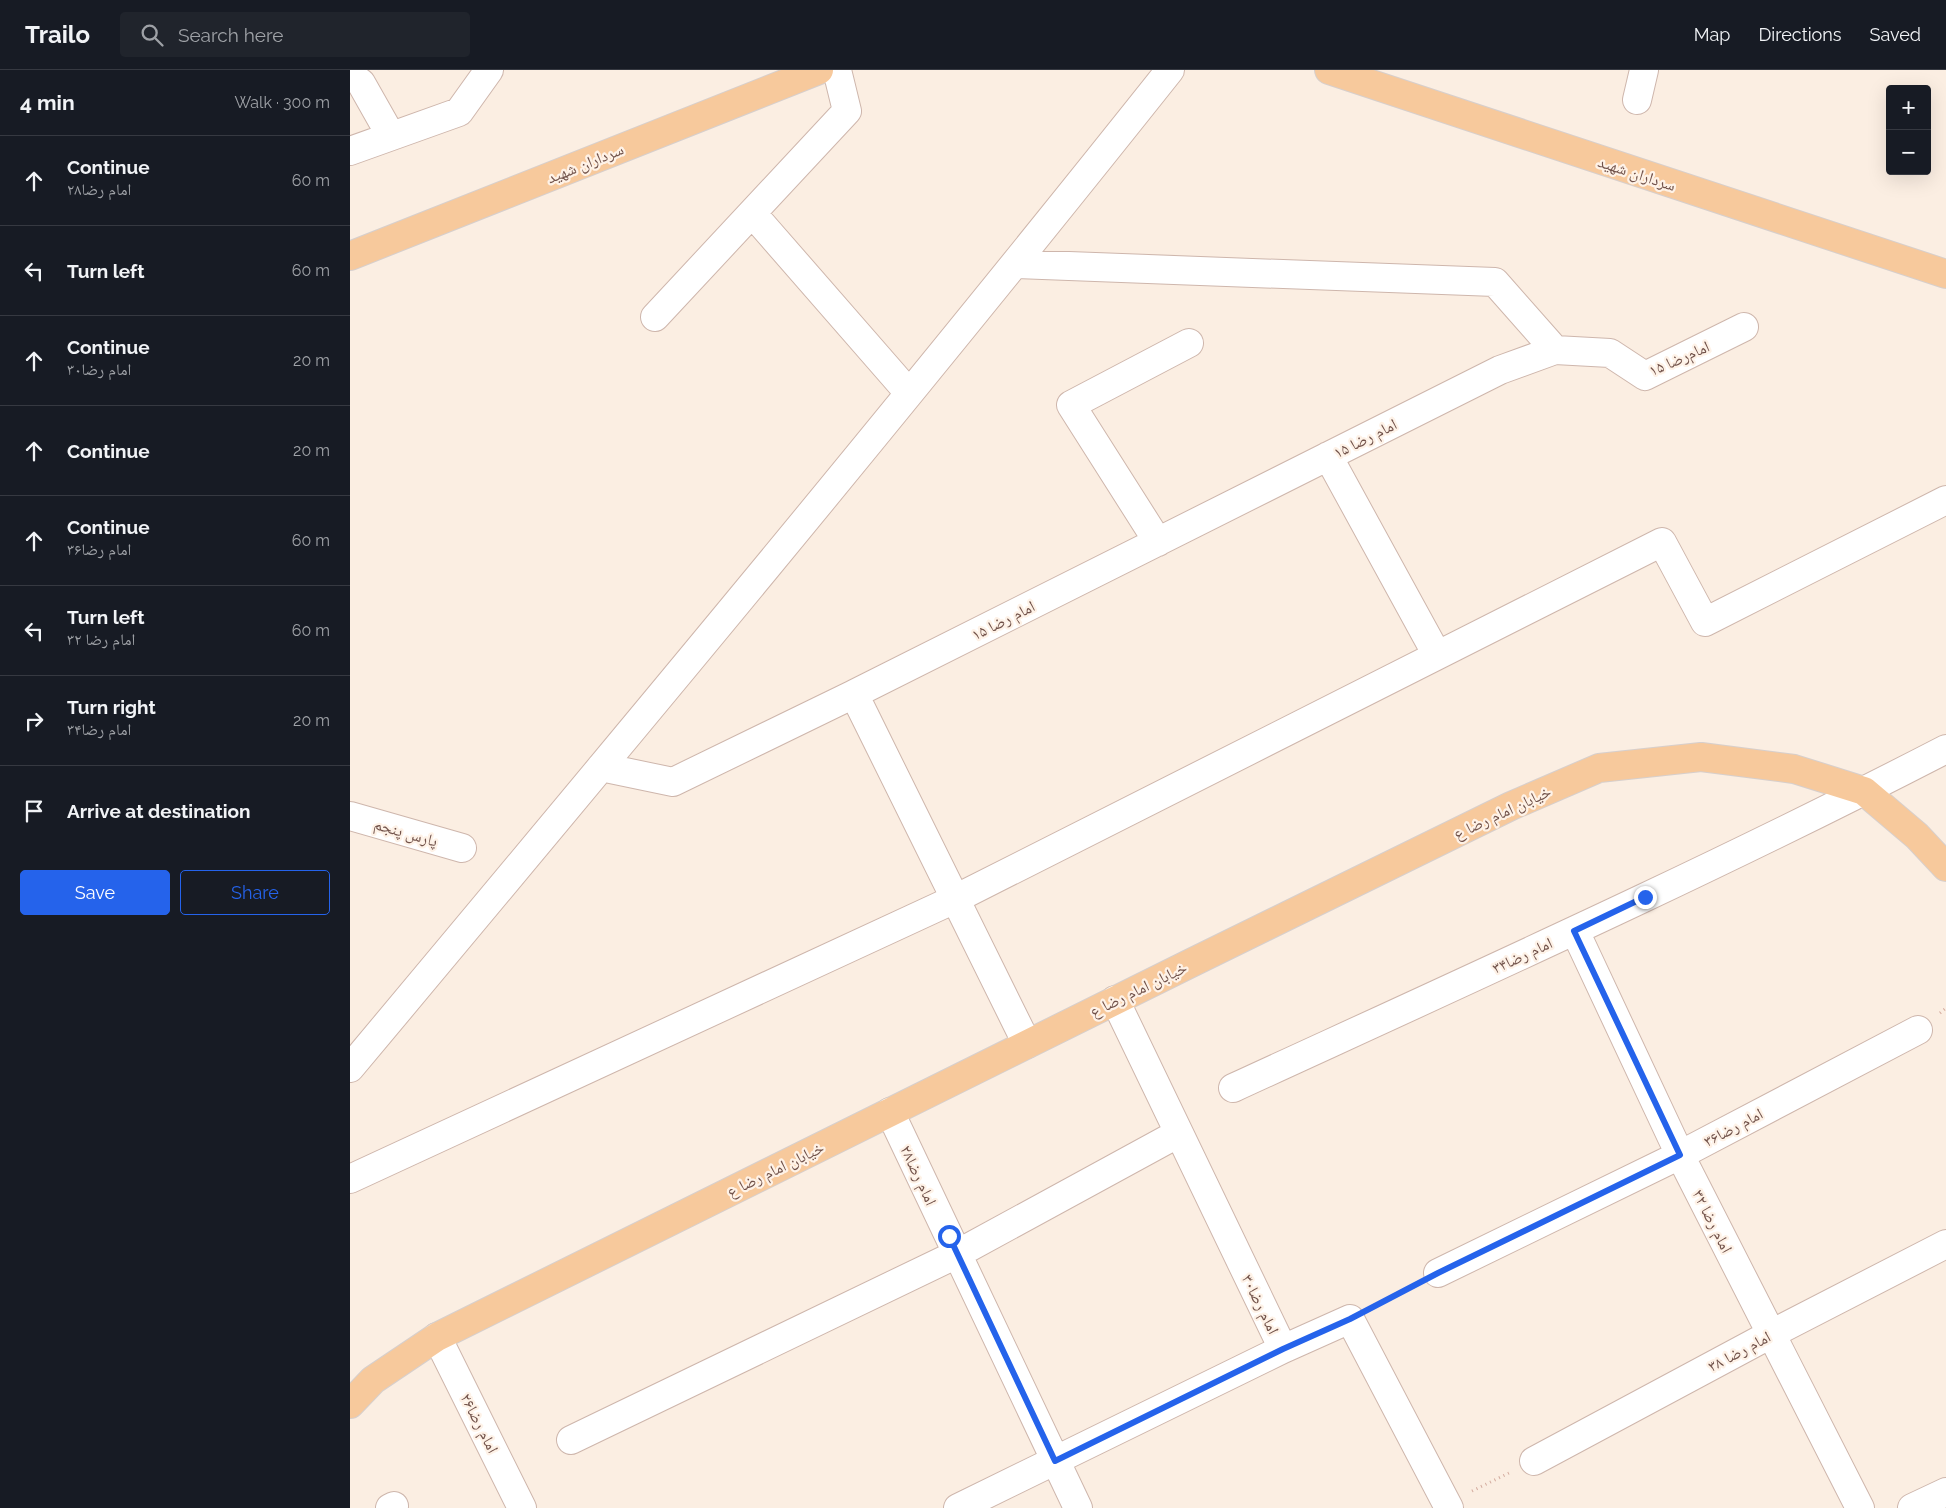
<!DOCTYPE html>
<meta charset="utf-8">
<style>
:root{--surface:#171b24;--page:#20242c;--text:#f1f3f6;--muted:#9ea1a6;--line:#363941;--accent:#2563eb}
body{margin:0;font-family:Raleway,"Noto Naskh Arabic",sans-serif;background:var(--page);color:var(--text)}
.controls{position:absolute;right:15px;top:15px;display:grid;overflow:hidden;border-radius:5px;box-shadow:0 5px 20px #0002}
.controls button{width:45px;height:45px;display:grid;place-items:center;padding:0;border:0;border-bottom:1px solid var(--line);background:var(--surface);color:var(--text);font:25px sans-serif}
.stop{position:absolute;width:15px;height:15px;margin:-11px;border:4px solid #2563eb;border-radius:50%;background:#fff}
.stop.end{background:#2563eb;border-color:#fff;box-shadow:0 1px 5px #0008}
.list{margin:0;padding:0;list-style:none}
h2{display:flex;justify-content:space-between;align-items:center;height:65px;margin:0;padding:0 20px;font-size:21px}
h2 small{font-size:16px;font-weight:400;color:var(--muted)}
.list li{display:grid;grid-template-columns:32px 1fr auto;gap:15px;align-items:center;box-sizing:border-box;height:90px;padding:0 20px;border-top:1px solid var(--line)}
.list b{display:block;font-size:19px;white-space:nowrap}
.list p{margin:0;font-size:16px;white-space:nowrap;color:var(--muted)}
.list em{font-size:16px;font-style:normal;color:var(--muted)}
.actions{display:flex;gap:10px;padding:15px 20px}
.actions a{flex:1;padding:11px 0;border:1px solid var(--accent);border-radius:5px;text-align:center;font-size:18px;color:var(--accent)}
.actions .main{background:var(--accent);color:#fff}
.icon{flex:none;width:28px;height:28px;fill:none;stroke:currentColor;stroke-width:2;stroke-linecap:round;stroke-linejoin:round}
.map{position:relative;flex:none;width:1596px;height:1438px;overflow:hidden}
header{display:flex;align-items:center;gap:30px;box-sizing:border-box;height:70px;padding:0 25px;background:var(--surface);border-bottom:1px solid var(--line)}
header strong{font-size:24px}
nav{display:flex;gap:28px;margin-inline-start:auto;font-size:18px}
.search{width:350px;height:45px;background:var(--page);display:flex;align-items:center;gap:12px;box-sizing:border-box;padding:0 18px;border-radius:5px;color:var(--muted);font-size:19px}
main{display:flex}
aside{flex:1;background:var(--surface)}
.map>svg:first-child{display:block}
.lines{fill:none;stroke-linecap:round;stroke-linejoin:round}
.minor-casing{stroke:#ceb6ac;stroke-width:30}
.major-casing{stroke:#d7cfcc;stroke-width:30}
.path{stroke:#d3ab9e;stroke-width:3;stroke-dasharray:1 4;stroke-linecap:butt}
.minor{stroke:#fff;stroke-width:28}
.major{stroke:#f7c99c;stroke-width:28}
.route{stroke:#2563eb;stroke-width:6}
.labels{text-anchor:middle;stroke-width:4.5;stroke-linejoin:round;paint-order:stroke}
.street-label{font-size:16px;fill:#71524a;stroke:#fef2e7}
</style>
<header>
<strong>Trailo</strong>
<div class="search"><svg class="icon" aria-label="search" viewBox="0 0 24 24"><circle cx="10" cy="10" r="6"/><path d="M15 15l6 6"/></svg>Search here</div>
<nav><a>Map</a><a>Directions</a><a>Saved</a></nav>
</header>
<main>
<aside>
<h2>4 min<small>Walk · 300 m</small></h2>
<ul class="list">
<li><svg class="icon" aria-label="ahead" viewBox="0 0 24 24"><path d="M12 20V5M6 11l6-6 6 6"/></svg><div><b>Continue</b><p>امام رضا۲۸</p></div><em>60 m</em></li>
<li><svg class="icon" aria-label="left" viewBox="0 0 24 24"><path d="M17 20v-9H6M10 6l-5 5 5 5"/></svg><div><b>Turn left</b></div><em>60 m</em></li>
<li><svg class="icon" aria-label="ahead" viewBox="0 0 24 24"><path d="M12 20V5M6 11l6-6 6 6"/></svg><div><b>Continue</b><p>امام رضا۳۰</p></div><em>20 m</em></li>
<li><svg class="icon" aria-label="ahead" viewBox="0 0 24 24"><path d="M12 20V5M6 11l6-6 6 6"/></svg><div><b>Continue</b></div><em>20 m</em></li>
<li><svg class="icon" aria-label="ahead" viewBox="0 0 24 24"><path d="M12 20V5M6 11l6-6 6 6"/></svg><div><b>Continue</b><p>امام رضا۳۶</p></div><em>60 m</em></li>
<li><svg class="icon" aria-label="left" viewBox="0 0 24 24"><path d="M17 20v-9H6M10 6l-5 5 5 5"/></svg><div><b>Turn left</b><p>امام رضا ۳۲</p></div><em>60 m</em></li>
<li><svg class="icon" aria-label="right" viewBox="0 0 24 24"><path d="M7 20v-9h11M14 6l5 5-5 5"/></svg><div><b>Turn right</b><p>امام رضا۳۴</p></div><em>20 m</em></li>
<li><svg class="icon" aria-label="arrive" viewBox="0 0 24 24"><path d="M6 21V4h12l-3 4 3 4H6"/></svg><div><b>Arrive at destination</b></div></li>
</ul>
<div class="actions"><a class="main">Save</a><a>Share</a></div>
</aside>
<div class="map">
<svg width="1596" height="1438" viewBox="0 0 1596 1438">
<rect width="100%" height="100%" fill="#fbeee2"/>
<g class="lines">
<g class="minor-casing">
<path id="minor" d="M0,5l11,8 30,53
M1287,30l7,-30
M0,81l109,-39 30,-42
M402,143l157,180
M665,194l480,18 60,68
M305,247l192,-206 -10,-41
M978,386l109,199
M808,472l-87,-137 118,-62
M251,697l72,15 181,-88
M0,746l112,32
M1225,861l105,224 180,353
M765,930l168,349 67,-30 99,189
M677,974l-173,-350 646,-324 55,-20 55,3 35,23 99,-49
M0,998c276,-330 552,-661 820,-998
M883,1018c239,-110 479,-218 713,-339
M540,1042l188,396
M0,1109l605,-280 707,-357 43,80 241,-122
M1088,1203l242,-118 238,-125
M87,1267l85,171
M221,1370l386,-186 222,-121
M1184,1391l237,-127 175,-90
M40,1438l4,-2
M608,1438l325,-159
M1562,1438l34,-16"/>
</g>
<g class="major-casing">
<path id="major" d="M979,0l617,204
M0,186l469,-186
M0,1334l23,-24 64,-43 754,-374 320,-157 88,-38 102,-11 93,12 70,22 53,45 29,31"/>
</g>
<path class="path" d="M1590,943l6,-5
M1025,1236l39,-20
M1122,1421l37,-18"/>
<use href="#minor" class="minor"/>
<use href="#major" class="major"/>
</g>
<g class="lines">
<path class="route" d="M599,1166l106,225 228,-112 67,-30 88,-46 242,-118 -106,-224 71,-34"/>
</g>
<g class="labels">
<g class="street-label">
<text transform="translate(235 93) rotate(-22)" y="6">سرداران شهید</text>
<text transform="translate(1287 103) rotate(18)" y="6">سرداران شهید</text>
<text transform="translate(1329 288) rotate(-24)" y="6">امام‌رضا ۱۵</text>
<text transform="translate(1015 368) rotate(-27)" y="6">۱۵ امام رضا</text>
<text transform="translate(653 550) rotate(-27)" y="6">۱۵ امام رضا</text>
<text transform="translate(1152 742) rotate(-25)" y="6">خیابان امام رضا ع</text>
<text transform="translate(56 762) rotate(16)" y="6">پارس‌‌ پنجم</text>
<text transform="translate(1172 885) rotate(-25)" y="6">امام رضا۳۴</text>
<text transform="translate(788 919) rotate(-26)" y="6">خیابان امام رضا ع</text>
<text transform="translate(1383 1057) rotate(-28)" y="6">امام رضا۳۶</text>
<text transform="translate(425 1099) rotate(-26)" y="6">خیابان امام رضا ع</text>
<text transform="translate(569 1105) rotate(65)" y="6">امام رضا۲۸</text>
<text transform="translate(1363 1151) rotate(63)" y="6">امام رضا ۳۲</text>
<text transform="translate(911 1234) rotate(64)" y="6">امام رضا۳۰</text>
<text transform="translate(1389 1281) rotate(-28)" y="6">امام رضا ۳۸</text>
<text transform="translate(130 1353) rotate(63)" y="6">امام رضا۲۶</text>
</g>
</g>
</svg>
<div class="controls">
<button>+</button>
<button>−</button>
</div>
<div class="stop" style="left:599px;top:1166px"></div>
<div class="stop end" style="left:1295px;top:827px"></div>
</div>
</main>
